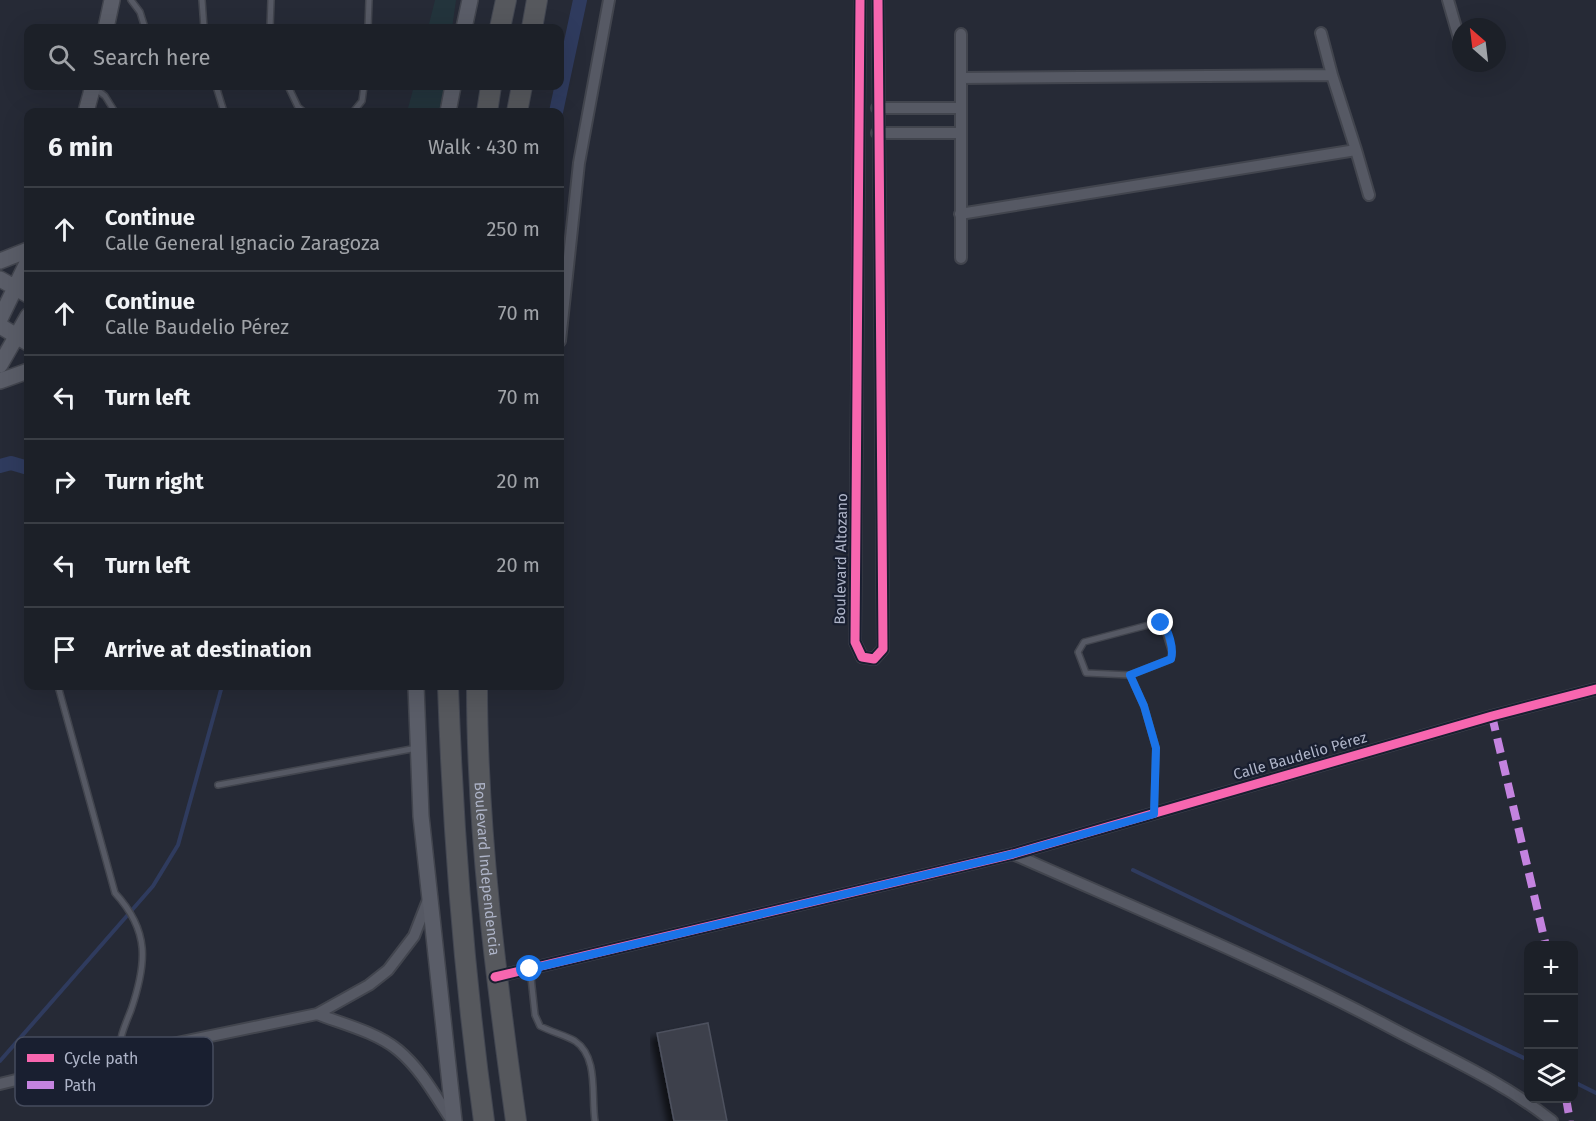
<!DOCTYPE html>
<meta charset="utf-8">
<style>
:root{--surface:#1c2028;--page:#252830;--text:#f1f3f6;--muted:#a0a3a8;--line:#3a3e45}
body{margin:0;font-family:"Fira Sans",sans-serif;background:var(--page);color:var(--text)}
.controls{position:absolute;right:18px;bottom:18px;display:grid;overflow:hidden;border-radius:12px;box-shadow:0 6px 24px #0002}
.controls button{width:54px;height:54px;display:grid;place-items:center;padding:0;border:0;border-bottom:2px solid var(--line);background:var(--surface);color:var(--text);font:30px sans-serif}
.compass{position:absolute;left:1452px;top:18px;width:54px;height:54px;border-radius:50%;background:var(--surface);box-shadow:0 6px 24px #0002;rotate:332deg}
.stop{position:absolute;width:18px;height:18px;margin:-14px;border:4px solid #1a73e8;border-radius:50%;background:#fff}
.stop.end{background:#1a73e8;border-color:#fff;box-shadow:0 2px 6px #0008}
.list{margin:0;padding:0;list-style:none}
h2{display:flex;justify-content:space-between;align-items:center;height:78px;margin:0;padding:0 24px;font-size:26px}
h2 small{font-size:20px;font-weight:400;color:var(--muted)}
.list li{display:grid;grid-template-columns:39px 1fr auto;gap:18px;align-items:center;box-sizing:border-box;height:84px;padding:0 24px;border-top:2px solid var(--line)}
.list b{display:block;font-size:22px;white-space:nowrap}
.list p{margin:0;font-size:20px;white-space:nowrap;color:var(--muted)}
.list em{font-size:20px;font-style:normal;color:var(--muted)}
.icon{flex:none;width:33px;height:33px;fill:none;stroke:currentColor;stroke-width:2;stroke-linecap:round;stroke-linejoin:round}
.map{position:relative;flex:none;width:1596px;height:1121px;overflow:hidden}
.search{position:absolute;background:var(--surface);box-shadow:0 6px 24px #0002;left:24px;top:24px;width:540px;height:66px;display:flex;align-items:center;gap:15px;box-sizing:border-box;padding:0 21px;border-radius:12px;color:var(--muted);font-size:22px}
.panel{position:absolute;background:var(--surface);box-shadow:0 6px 24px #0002;left:24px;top:108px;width:540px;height:582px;border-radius:12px}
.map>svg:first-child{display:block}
.green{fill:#23343c}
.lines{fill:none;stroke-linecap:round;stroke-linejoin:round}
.stream{stroke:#2f3b5e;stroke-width:4}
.canal{stroke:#2f3b5e;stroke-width:14}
.building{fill:#3e414c;stroke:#4d515e;stroke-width:1.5;filter:url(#shadow)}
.lane-casing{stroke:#42454e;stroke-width:8}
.street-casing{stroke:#42454e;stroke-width:14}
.secondary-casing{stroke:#42454e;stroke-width:18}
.highway-casing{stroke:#424651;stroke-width:22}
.lane{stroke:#565964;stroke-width:5}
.street{stroke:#565964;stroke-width:10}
.secondary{stroke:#5a5d68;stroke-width:15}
.highway{stroke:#56585d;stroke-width:20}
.quiet{stroke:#c483df;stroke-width:8;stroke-dasharray:15 8;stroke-linecap:butt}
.cycleway-casing{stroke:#191f30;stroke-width:13}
.cycleway{stroke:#f766af;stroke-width:9}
.route{stroke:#1a73e8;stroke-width:8}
.labels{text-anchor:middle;stroke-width:4.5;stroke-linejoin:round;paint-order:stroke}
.street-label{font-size:15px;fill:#aeb4c8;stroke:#191f30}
.key{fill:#191f30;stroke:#464c5e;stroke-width:1.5}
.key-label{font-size:16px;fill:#aeb4c8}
</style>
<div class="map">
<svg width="1596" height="1121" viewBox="0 0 1596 1121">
<defs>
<filter id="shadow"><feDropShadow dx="-5.5" dy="5.5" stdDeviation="3" flood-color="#0009"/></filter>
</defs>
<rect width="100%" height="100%" fill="#262a36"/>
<path class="green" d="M435,0h21l-4,28h-24z
M414,86h30l-3,26h-34z"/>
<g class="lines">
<path class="stream" d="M1133,870l395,190
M0,1061l153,-175 25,-41 44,-159
M1574,1082l22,11"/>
<path class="canal" d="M556,112l24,-112
M0,466l11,-3 17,5"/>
</g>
<path class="building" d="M708,1023l19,98h-53l-17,-88z"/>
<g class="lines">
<g class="lane-casing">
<path id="lane" d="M131,0l9,12 5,16
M202,0l2,28
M270,28l1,-28
M368,28l1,-28
M216,86l8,26
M288,86l10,21 6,5
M96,89l9,7 10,16
M353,112l9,-11 2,-15
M1130,675l-44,-2 -8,-21 6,-10 72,-19 7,1 9,29 -1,6 -41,16 14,31 12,42 -2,64
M58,686l57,207c35,38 32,70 16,117 -6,15 -12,28 -12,44
M218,785l199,-37
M530,968l5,47 5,11c11,6 25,9 35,15 24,16 16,55 20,80"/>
</g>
<g class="street-casing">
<path id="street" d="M860,0l-5,642 7,15 12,2 9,-10 -5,-649
M1448,0l13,45
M1321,33l11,42
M961,78v-44
M877,108h84
M877,133h84
M1356,150l13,45
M960,214l396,-64 -24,-75 -371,3v180
M560,341l19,-178 30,-163
M1013,854c124,55 249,106 369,169 57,31 119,57 170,98
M495,977l518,-123 479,-138 104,-27
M317,1014c26,10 59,18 81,36 23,19 38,47 54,71
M0,1084l119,-29 198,-41 52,-29 19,-15 26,-34 14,-36"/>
</g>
<g class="secondary-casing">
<path id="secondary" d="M106,28l6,-28
M464,28l6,-28
M86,112l7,-26
M448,112l5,-26
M0,261l28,-11
M0,279l28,16
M0,319l28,-58
M0,326l28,17
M0,365l28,-49
M0,381l28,-10
M416,686l5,130 33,305"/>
</g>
<g class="highway-casing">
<g id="highway">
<path d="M500,28l6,-28"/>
<path d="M532,28l5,-28"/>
<path d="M487,112l4,-26"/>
<path d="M517,112l5,-26"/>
<path d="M448,686c5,146 16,290 36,435"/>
<path id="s1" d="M477,686c0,146 19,291 39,435"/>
</g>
</g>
<use href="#lane" class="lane"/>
<use href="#street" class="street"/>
<use href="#secondary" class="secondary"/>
<use href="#highway" class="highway"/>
<path class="quiet" d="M1492,716l54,230
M1574,1060v13
M1566,1098l4,23"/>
<g class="cycleway-casing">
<path id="cycleway" d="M860,0l-5,642 7,15 12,2 9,-10 -5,-649
M495,977l518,-123 479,-138 104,-27"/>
</g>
<use href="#cycleway" class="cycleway"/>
</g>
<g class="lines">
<path class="route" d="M530,969l483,-115 141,-40 2,-66 -12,-42 -14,-31 41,-16c3,-10 -2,-30 -10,-36"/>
</g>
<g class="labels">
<g class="street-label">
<text transform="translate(841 559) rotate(-89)" y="5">Boulevard Altozano</text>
<text transform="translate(1300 756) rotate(-16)" y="5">Calle Baudelio Pérez</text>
<text dy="5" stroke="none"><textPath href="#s1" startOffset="183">Boulevard Independencia</textPath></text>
</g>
</g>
<rect x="15" y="1037" width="198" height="69" rx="9" class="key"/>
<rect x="27" y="1054" width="27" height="8" fill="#f766af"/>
<rect x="27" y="1081" width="27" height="8" fill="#c483df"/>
<g class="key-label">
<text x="64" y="1064">Cycle path</text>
<text x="64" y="1091">Path</text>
</g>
</svg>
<div class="controls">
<button>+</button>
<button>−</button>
<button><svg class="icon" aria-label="layers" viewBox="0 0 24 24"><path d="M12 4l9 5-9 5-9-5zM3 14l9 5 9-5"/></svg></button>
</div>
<svg class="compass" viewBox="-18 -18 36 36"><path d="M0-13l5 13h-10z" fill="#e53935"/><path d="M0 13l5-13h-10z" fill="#a0a3a8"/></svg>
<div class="stop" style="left:530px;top:969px"></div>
<div class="stop end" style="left:1161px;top:623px"></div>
<div class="search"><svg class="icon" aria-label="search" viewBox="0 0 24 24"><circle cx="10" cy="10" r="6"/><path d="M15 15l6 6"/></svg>Search here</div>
<section class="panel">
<h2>6 min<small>Walk · 430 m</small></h2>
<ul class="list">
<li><svg class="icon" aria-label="ahead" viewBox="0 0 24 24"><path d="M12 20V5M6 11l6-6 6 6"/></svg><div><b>Continue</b><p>Calle General Ignacio Zaragoza</p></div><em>250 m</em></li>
<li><svg class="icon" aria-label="ahead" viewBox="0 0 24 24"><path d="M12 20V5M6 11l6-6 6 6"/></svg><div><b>Continue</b><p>Calle Baudelio Pérez</p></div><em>70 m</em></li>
<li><svg class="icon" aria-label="left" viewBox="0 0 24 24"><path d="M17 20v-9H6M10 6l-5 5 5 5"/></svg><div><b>Turn left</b></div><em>70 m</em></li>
<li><svg class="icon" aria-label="right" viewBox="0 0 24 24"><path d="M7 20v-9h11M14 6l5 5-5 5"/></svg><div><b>Turn right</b></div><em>20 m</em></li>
<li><svg class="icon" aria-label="left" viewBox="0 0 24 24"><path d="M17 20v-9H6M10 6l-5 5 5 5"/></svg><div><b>Turn left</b></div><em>20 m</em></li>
<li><svg class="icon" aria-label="arrive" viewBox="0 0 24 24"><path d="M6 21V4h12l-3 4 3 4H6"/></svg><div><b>Arrive at destination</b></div></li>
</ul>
</section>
</div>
